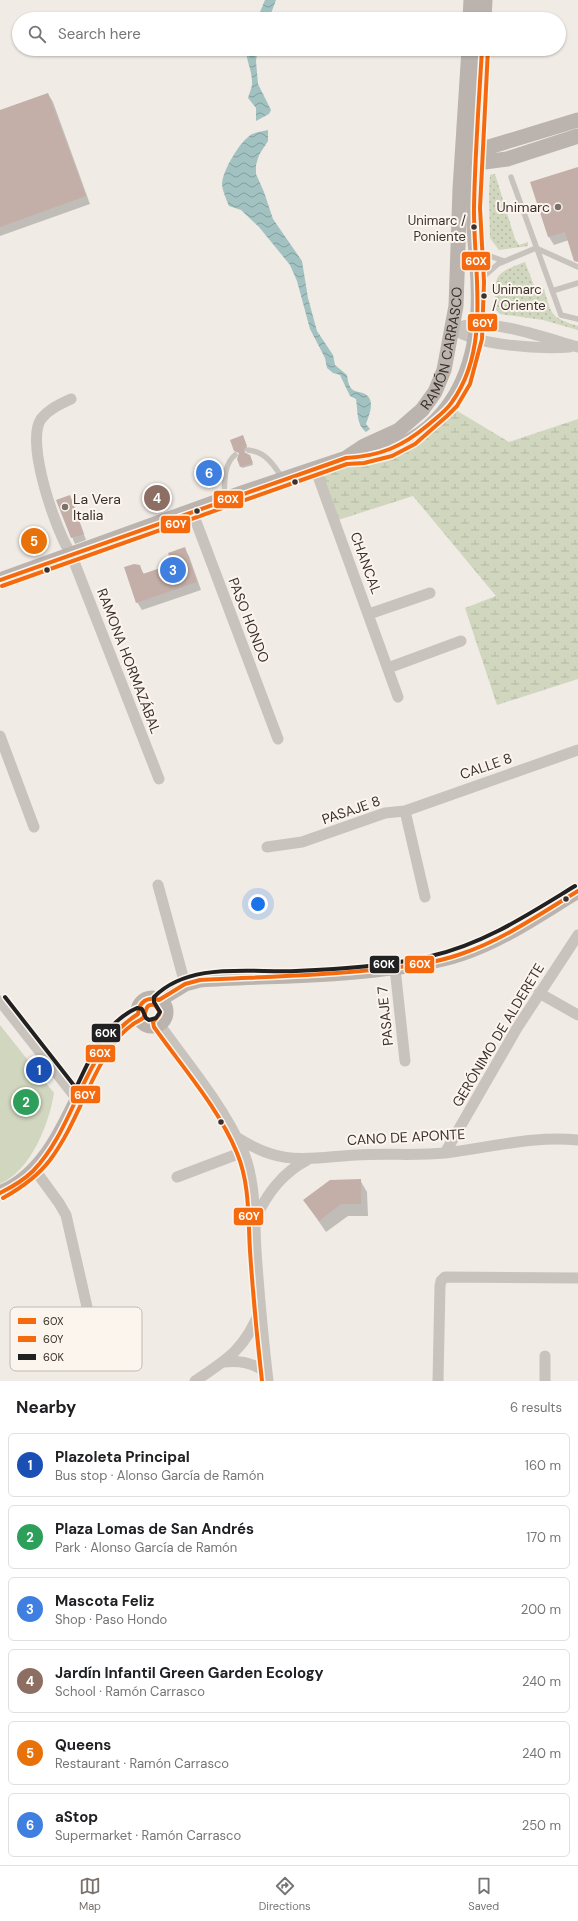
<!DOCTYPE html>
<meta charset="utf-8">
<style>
:root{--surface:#fff;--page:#f2f2f2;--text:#202124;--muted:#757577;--line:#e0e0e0;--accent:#7a716c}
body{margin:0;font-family:"DM Sans",sans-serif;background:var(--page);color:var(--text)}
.you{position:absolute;left:258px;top:904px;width:14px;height:14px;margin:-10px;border:3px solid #fff;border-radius:50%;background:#1a73e8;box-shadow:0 0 0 6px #1a73e833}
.badge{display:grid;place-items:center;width:26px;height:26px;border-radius:50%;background:var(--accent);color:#fff;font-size:13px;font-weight:700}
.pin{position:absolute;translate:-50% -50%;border:2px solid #fff;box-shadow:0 1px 4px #0006}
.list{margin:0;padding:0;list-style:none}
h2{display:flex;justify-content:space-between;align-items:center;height:52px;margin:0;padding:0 16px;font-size:17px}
h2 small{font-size:13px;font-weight:400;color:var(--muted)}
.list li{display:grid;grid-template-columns:26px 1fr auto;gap:12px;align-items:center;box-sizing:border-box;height:64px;margin:0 8px 8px;padding:0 8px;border:1px solid var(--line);border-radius:6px}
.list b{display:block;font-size:15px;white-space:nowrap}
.list p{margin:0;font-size:13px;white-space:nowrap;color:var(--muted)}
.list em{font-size:13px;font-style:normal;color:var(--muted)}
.icon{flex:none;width:22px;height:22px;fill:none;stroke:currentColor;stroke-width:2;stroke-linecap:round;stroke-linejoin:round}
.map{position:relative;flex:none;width:578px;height:1381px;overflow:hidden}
.search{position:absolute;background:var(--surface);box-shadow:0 1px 3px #0004;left:12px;right:12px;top:12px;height:44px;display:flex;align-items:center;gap:10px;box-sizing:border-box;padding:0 14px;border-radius:22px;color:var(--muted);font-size:15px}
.sheet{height:484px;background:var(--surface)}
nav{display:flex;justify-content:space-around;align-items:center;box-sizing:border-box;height:56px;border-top:1px solid var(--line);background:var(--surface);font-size:11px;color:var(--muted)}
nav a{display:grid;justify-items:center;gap:2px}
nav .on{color:var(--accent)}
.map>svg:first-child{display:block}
.grass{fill:url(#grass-dots)}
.wetland{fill:url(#wetland-marsh)}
.park{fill:#d1d6bf}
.water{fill:url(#water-waves)}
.shadow{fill:#0003}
.building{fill:#c3afa7}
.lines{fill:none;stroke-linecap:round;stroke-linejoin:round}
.lane{stroke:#c9c3be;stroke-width:5.5}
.street{stroke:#c9c3be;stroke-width:11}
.secondary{stroke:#bab3ae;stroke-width:15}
.bus-1-casing{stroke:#fbf5ee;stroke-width:7}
.bus-2-casing{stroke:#fbf5ee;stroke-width:7}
.bus-3-casing{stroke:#fbf5ee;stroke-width:7}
.bus-1{stroke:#f56a0f;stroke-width:4}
.bus-2{stroke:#f56a0f;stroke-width:4}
.bus-3{stroke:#212121;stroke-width:4}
.poi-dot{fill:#7a716c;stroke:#fbf5ee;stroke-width:1.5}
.bus-dot{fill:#3b302b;stroke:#fbf5ee;stroke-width:1.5}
.labels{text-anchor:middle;stroke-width:4;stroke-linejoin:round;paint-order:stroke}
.bus-label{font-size:13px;fill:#3b302b;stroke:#fbf5ee;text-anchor:end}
.poi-label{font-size:14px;fill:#3b302b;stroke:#fbf5ee;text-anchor:end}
.street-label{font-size:14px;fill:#3b302b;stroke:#fbf5ee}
.key{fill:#fbf5ee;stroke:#c1bab4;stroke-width:1}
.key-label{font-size:11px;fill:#3b302b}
.line-badge{stroke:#fbf5ee;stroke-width:1.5}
.badge-label{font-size:11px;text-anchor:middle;font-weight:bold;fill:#fff}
</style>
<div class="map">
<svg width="578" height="1381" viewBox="0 0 578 1381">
<defs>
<pattern id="grass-dots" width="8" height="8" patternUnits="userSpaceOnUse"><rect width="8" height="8" fill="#d1d6bf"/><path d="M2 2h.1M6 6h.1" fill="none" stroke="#b4b8a4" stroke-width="1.8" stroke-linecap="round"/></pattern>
<pattern id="wetland-marsh" width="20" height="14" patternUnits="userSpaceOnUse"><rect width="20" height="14" fill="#d1d6bf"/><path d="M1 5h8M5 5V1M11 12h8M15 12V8" fill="none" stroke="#b4b8a4"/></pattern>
<pattern id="water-waves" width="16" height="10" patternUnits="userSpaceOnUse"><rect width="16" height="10" fill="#a1c2c1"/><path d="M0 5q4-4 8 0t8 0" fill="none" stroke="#849e9d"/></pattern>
</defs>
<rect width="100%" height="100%" fill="#f0ebe5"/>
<path class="grass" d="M495,174l20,65 4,6 9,-3v4l-29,4 -9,-12 -1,-44 1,-19z
M525,262l11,29 8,-2c8,27 6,28 34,37v4l-35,-10 -43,-6 -5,-5c0,-34 -2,-35 30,-47z"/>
<path class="wetland" d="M449,406l60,36 69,-23v260l-81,26 -32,-97 31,-12 -83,-100 -75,24 -16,-43 55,-23z"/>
<path class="park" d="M0,1025l54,68c-5,31 -23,77 -54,91z"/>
<path class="water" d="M265,0h11l-7,19h-12z
M246,49h12l-2,12 2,23 13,26 -2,4 -13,7v-13l-8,-10c1,-4 3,-8 4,-13 1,-13 -6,-24 -6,-36z
M268,130v11l-9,14 -3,10v9l8,18 9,27 29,42 6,37 9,33 16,24 2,10 12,10c1,5 1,11 6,15 3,2 8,2 12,4 11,6 4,21 1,30l4,5 -4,3c-10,-8 -8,-21 -10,-33l-6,-3 -10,-21 -7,-2 -6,-5 -2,-10 -15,-29 -13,-48 -7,-16 -31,-38 -18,-17 -12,-4c-3,-7 -6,-14 -7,-21 0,-14 18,-44 30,-51 5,-2 11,-3 16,-4z"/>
<path class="shadow" d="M48,94l5,8 37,102 -90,32v-125z
M578,168v92l-9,-20 -15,5 -5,-8z
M243,438l4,10 -3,5 6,4 3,8 -11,3 -4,-9 2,-5 -5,-4z
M70,496l16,44 -11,4 -18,-43z
M184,548l5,8 12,34 -59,20 -5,-8 2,-36 5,8 29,-10z
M360,1180l7,12 1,24h-20l-22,16 -22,-32z"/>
<path class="building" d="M48,93l38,103 -86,31v-117z
M578,167v95l-4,-1 -9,-29 -17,5 -18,-55z
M243,435l4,11 -3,3v3l6,3 3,8 -13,4 -3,-8 2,-6 -5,-2 -4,-11z
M70,495l14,39 -13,4 -15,-38z
M185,547l12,35 -61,21 -12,-36 10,-3 6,1 3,9 29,-10 -4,-11z
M361,1179v25h-20l-22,17 -16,-21 27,-20z"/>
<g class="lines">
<path class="lane" d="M511,177l50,138 17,4
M478,252l26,9
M481,279l17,-15 38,-16 42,19
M552,291l26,-8
M248,450c18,2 26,15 35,29
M224,497c1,-15 -1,-32 11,-42"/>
<path class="street" d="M453,329c32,-14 92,9 125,18
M453,329c25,17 87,20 117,18
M71,399c-11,5 -22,10 -30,20 -16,24 15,112 30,135l88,225
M315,468l83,229
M192,511l86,228
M369,614l61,-21
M388,668l73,-27
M0,736l34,91
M405,811l20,86
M267,847l35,-5 83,-29 20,-2 173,-61
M158,885l27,99
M395,968l10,93
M539,993l39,22
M0,1001l77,98
M159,1024c29,40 65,83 84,127 13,31 11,67 13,100 3,43 7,87 12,130
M236,1137c47,30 70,21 120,18 30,-2 60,1 89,-2 44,-5 89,-18 133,-13
M445,1153l72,-125 61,-93
M35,1170l24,33 7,12 24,105
M177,1177l66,-25
M255,1219c12,-25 27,-46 52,-59
M224,1362c17,-2 30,1 43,11
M195,1381c32,-21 51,-33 65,-71
M438,1381l2,-95 1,-5 4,-4 133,1
M545,1381v-25"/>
<g class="secondary">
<path d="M470,19l1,-19"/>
<path d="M484,19l1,-19"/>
<path d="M478,147h11l89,-27"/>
<path d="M477,163l30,-4 71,-23"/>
<path d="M349,458c29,-1 57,-12 80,-31 46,-40 53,-102 48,-161 -1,-18 -4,-36 -3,-54 0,-54 6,-109 8,-163"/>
<path id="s1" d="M0,580l224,-81 122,-41 18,-12 35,-16 23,-20 13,-18 9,-22 12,-64 4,-117 9,-140"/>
<circle cx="152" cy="1012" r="14"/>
<path d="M159,1000l26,-16 15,-4c58,-4 117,-3 175,-10 29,-3 59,-7 86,-16 42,-14 79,-40 117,-63"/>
<path d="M0,1193c50,-20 69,-80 92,-124 12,-23 22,-42 46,-55"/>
</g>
<g class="bus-1-casing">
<path id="bus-1" d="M0,580l346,-122c34,-2 56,-11 82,-33 8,-7 18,-14 24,-23 40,-55 21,-133 22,-195 1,-53 5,-106 8,-158
M0,1193c12,-6 23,-12 33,-22 44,-45 50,-123 105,-157 1,-12 9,-18 21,-14l26,-16 15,-4c57,-3 115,-4 172,-10 30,-3 61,-6 89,-16 42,-14 79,-40 117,-63"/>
</g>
<g class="bus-2-casing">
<path id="bus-2" d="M2,586l345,-122 17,-1 28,-7 23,-12 32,-28 10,-10 13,-22 12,-45 2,-57 -4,-74 8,-159
M3,1198c18,-10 34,-21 47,-38 26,-35 37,-77 61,-113 6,-9 13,-16 21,-22 3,-3 8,-4 11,-7 4,-6 1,-15 12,-13l5,7 -1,3 -6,7 1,5c29,41 64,80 83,126 13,31 11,66 13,98 3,44 7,87 12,130"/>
</g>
<g class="bus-3-casing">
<path id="bus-3" d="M5,997l71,91c14,-30 29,-66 61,-80l5,1 4,9 3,2 7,-2 4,-6 -6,-10v-5c36,-36 96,-24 142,-26 45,-2 92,-5 135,-15 53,-12 98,-42 144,-70"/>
</g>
<use href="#bus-1" class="bus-1"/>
<use href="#bus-2" class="bus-2"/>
<use href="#bus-3" class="bus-3"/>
</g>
<g class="poi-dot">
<circle cx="558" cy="207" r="4"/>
<circle cx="65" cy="507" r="4"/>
</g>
<g class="bus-dot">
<circle cx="474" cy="227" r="3.5"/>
<circle cx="484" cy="296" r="3.5"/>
<circle cx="295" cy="482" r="3.5"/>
<circle cx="197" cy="511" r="3.5"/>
<circle cx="47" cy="570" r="3.5"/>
<circle cx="566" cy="899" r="3.5"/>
<circle cx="221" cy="1122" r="3.5"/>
</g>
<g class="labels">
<g class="bus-label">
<text x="466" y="225">Unimarc /<tspan x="466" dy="16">Poniente</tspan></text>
<text x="492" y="294" text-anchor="start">Unimarc<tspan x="492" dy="16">/ Oriente</tspan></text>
</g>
<g class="poi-label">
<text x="550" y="212">Unimarc</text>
<text x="73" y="504" text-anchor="start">La Vera<tspan x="73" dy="16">Italia</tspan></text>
</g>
<g class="street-label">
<text dy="5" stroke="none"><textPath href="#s1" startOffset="524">RAMÓN CARRASCO</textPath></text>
<text transform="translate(366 563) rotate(70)" y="5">CHANCAL</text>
<text transform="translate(249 620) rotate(69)" y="5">PASO HONDO</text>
<text transform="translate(129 661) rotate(69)" y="5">RAMONA HORMAZÁBAL</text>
<text transform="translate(486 766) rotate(-19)" y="5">CALLE 8</text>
<text transform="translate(351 810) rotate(-19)" y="5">PASAJE 8</text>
<text transform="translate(385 1016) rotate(-96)" y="5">PASAJE 7</text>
<text transform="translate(498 1035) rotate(-59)" y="5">GERÓNIMO DE ALDERETE</text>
<text transform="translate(406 1137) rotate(-3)" y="5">CANO DE APONTE</text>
</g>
</g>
<rect x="10" y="1307" width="132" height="64" rx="6" class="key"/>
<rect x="18" y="1318" width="18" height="6" fill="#f56a0f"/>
<rect x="18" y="1336" width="18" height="6" fill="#f56a0f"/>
<rect x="18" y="1354" width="18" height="6" fill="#212121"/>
<g class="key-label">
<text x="43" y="1325">60X</text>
<text x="43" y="1343">60Y</text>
<text x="43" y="1361">60K</text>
</g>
<g class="line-badge">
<rect x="461" y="251" width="30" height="20" rx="4" fill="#f56a0f"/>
<rect x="467" y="313" width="31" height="19" rx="4" fill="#f56a0f"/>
<rect x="213" y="490" width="31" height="19" rx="4" fill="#f56a0f"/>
<rect x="160" y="515" width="31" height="19" rx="4" fill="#f56a0f"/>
<rect x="369" y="955" width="31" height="19" rx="4" fill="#212121"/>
<rect x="404" y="955" width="31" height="19" rx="4" fill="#f56a0f"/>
<rect x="91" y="1023" width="30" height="20" rx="4" fill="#212121"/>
<rect x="85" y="1044" width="31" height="19" rx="4" fill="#f56a0f"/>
<rect x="70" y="1085" width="31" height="19" rx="4" fill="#f56a0f"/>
<rect x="233" y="1207" width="31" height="19" rx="4" fill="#f56a0f"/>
</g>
<g class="badge-label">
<text x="476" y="265">60X</text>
<text x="483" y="327">60Y</text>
<text x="228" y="503">60X</text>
<text x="176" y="528">60Y</text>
<text x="384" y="968">60K</text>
<text x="420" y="968">60X</text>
<text x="106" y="1037">60K</text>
<text x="100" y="1057">60X</text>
<text x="85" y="1099">60Y</text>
<text x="249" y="1220">60Y</text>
</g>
</svg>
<div class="you"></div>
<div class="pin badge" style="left:39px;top:1070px;background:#1a4fb4">1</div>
<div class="pin badge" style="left:26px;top:1102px;background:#2e9e5b">2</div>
<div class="pin badge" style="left:173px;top:570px;background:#3f7fe0">3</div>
<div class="pin badge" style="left:157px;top:498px;background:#8d6e63">4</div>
<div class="pin badge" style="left:34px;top:541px;background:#e8710a">5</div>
<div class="pin badge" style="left:209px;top:473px;background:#3f7fe0">6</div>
<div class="search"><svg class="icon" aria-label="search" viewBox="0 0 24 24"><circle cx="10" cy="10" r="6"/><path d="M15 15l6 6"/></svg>Search here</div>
</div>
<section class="sheet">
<h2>Nearby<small>6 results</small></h2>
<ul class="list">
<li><span class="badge" style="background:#1a4fb4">1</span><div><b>Plazoleta Principal</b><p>Bus stop · Alonso García de Ramón</p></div><em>160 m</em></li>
<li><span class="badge" style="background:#2e9e5b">2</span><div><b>Plaza Lomas de San Andrés</b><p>Park · Alonso García de Ramón</p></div><em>170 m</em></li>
<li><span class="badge" style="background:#3f7fe0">3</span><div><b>Mascota Feliz</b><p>Shop · Paso Hondo</p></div><em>200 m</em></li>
<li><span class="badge" style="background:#8d6e63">4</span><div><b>Jardín Infantil Green Garden Ecology</b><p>School · Ramón Carrasco</p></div><em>240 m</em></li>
<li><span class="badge" style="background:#e8710a">5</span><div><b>Queens</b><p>Restaurant · Ramón Carrasco</p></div><em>240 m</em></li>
<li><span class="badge" style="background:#3f7fe0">6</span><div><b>aStop</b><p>Supermarket · Ramón Carrasco</p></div><em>250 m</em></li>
</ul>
</section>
<nav>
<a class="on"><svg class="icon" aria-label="map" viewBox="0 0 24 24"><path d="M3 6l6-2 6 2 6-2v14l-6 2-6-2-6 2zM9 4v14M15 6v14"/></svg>Map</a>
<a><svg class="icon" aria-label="directions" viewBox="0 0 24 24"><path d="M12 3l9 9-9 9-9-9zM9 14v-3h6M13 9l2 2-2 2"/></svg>Directions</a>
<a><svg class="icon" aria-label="saved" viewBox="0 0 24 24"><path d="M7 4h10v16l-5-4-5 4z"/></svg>Saved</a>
</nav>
